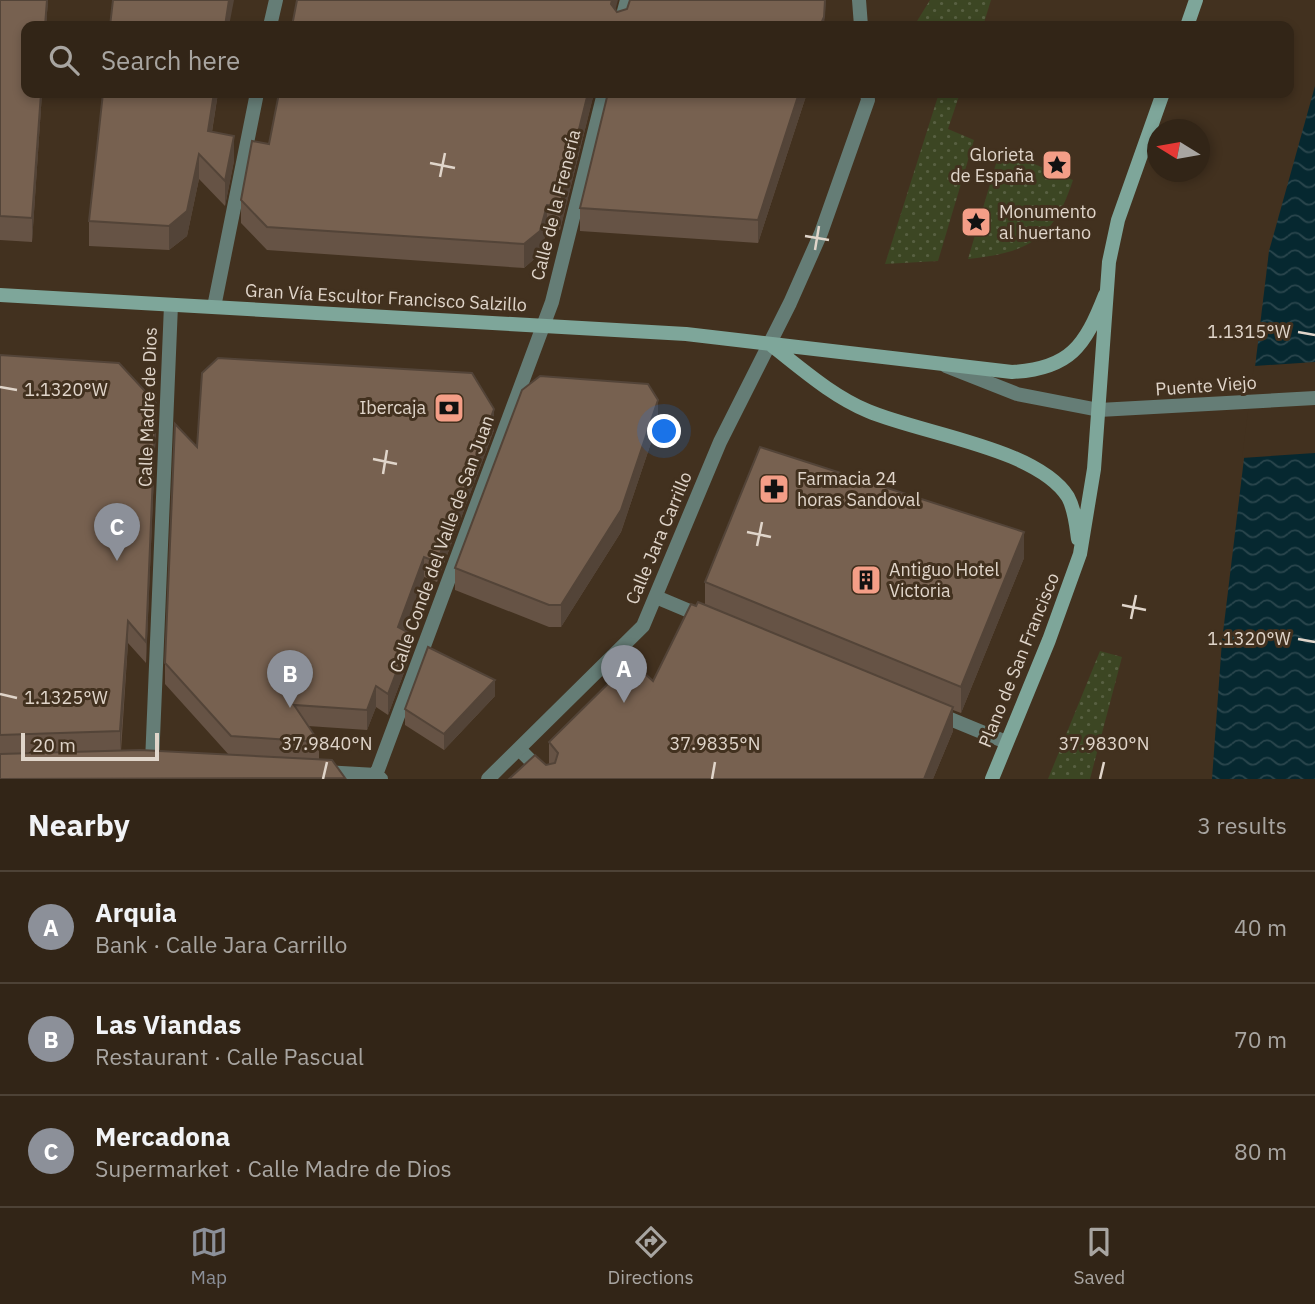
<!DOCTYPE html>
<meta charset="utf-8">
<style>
:root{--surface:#322517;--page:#3a2d20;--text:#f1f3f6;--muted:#a8a5a1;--line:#4d4236;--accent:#8c9099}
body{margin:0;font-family:"IBM Plex Sans",sans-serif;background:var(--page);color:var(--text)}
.compass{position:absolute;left:1147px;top:119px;width:63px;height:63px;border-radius:50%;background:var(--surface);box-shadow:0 4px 10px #0003;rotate:281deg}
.scale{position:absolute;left:21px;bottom:18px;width:138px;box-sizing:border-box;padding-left:7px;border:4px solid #e0d5ca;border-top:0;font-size:19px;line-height:24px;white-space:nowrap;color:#e0d5ca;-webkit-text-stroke:5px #42311f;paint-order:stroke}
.you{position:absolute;left:665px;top:432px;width:24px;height:24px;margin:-18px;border:5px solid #fff;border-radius:50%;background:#1a73e8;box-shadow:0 0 0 10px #1a73e833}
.badge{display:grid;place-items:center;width:46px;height:46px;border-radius:50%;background:var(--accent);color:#fff;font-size:23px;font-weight:700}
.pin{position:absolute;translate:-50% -58px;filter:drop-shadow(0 2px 4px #0008)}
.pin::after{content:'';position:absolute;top:37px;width:24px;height:21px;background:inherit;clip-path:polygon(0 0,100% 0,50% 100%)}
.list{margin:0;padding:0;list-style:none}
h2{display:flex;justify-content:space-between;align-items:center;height:91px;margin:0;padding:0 28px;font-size:30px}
h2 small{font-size:23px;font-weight:400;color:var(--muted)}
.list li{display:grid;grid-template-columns:46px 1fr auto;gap:21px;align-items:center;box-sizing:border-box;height:112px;padding:0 28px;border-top:2px solid var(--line)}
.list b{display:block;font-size:26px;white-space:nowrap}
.list p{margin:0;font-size:23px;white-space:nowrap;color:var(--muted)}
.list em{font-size:23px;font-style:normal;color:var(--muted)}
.icon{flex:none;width:38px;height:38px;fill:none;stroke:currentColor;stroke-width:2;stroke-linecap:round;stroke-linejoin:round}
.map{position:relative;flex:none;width:1315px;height:779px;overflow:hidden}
.search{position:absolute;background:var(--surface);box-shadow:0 4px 10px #0003;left:21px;right:21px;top:21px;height:77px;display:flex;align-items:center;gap:18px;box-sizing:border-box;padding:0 24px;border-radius:14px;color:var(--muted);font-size:26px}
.sheet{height:427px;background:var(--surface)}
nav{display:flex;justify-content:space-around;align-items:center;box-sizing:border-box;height:98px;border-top:2px solid var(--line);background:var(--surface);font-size:19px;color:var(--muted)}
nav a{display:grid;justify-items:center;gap:4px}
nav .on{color:var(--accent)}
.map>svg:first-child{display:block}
.grass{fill:url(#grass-dots)}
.water{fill:url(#water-waves)}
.pier{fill:#42311f}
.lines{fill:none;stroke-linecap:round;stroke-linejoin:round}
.pedestrian{stroke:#657d76;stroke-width:14}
.minor{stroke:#657d76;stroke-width:14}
.secondary{stroke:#7ea69a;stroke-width:14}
.wall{fill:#665345}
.shaded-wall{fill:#534438}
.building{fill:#776150;stroke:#534438;stroke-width:2}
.ticks{fill:none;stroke:#e0d5ca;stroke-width:2.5}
.labels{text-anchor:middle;stroke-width:6;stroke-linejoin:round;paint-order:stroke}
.poi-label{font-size:18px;fill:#e0d5ca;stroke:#42311f;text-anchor:start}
.street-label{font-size:18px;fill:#e0d5ca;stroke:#42311f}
.ticks-label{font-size:18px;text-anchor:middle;fill:#e0d5ca;stroke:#42311f;stroke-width:6;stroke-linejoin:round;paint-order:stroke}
</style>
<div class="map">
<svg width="1315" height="779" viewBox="0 0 1315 779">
<defs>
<pattern id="grass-dots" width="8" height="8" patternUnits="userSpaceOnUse" patternTransform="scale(1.75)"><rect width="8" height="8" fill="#3c4623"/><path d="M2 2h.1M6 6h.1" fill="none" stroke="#586042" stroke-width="1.8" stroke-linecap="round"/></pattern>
<pattern id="water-waves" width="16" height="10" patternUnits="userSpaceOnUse" patternTransform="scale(1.75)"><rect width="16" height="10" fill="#062830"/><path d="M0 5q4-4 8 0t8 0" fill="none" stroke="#2a464d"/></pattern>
</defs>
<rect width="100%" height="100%" fill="#42311f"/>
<path class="grass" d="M930,0h61l-8,26h-69z
M939,93h21l-12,36 26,11 -36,121 -53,3z
M1000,150l73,30c-19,59 -45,73 -105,79z
M1100,651l22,6 -32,122h-42z"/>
<path class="water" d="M1315,86v693h-103l10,-138 47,-390z"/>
<path class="pier" d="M1315,362v91l-73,5 12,-92z"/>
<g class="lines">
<path class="pedestrian" d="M656,597l50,21
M938,714l68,28
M520,750l29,29"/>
<path class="minor" d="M859,0l2,26
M270,26l6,-26
M620,26l7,-26
M214,307l43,-214
M946,366l71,28 82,16 216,-12
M152,762l19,-457
M324,772l52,3 5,4
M376,775l176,-473 52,-209
M488,779l155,-153 77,-184 70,-139 31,-70 47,-133 -1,-7"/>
<path class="secondary" d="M1187,26l9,-26
M0,295l686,39 326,38c58,-3 73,-26 93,-77
M771,345c31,24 61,51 97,66 54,23 169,37 200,86 7,13 8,28 10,42
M992,779l57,-139 31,-86 14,-85 15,-207 9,-42 45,-127"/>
</g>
<path class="wall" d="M0,0h48l-2,26 -20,67h16l-10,149 -32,-2z
M103,93h115l-6,39 22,29 -9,45 -26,-27 -12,57 -18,14 -80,-4v-25z
M594,93l-34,137 -13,-1 -7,25 -16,14 -257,-18 -26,-27v-23l28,-56z
M807,93l-49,150 -178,-12v-23z
M0,355l156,70 -10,238 -18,-20 -7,108 108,4 -64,-71v-21l32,-216 297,-17 -57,152 -13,-5 -20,53 7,24 -23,61 -12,-8 -9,23 -59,-4 11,16v18l-319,19z
M658,422l-37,110 -60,95h-12l-94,-37v-22z
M1024,558l-63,155 -8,-3v21l-20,48h-424l40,-15v-22l104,-61 43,-75 9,-1v-23z
M495,696l-51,54 -39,-25v-16z"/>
<path class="shaded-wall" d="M47,0h1l-2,26h-1z
M229,0h5l-5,26h-4z
M612,0h6l-7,26v-22z
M825,0h1l-2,26h-4z
M41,93h1l-10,149v-24z
M214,93h4l-10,63v-25z
M588,93h6l-34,137v-24z
M799,93h8l-49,150v-23z
M234,136v25l-9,45v-25z
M199,154v25l-12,57 -18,14v-24z
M547,205v24l-7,25 -16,14v-24z
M658,400v22l-37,110 -60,95v-22z
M156,403v22l-10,238v-21z
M494,409v21l-57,152v-20z
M1024,532v26l-63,155v-26z
M424,557v20l-26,70v-20z
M128,621v22l-8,110v-22z
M411,634v20l-23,61v-21z
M495,680v16l-51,54v-16z
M376,686v21l-9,23v-20z
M953,707v24l-20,48h-9z"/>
<path class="building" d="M0,0h47l-2,26h-19v67h15l-9,125 -32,-2z
M113,0h116l-4,26h-115z
M297,0h315l-1,4 6,8 10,-3 3,-9h195l-1,17 -4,9h-528z
M103,93h111l-6,38 26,5 -9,45 -26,-27 -12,57 -18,15 -80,-5z
M279,93h309l-28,113 -13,-1 -7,26 -16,13 -257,-17 -26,-27 11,-59 17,3z
M608,93h191l-41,127 -178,-12z
M0,355l119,8 37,40 -10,239 -18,-21 -8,110 -120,4z
M218,358l254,15 22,36 -57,153 -13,-5 -26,70 13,7 -23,60 -12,-8 -9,24 -73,-5 25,37 -88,-6 -66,-73 10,-239 22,23 5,-74z
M540,376l108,8 10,16 -37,110 -60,95h-12l-94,-37 67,-178z
M760,447l264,85 -63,155 -256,-105z
M698,602l255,105 -29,72h-415l26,-24 11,10 9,-2 3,-10 -9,-11 82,-81 22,20 38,-77 5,2z
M428,647l67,33 -51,54 -39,-25z
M140,750l192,10 13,18 -345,1v-25z"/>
<path class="ticks" d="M430,163l25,5M440,177l5,-24M805,236l24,4M815,250l4,-24M1298,332l17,3M0,387l17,3M373,459l24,5M383,474l4,-24M747,532l24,5M757,546l5,-24M1122,605l24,5M1131,619l5,-24M1298,639l17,3M0,694l17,4M323,779l4,-17M712,779l3,-17M1100,779l4,-17"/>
<defs>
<g id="sight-square" transform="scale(1.575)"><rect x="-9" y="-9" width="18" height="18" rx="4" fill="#f49e87" stroke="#42311f"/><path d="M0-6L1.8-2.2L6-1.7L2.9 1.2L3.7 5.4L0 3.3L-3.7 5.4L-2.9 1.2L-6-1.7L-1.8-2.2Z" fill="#111"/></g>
<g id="bank-square" transform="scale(1.575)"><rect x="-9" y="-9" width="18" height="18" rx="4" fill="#f49e87" stroke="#42311f"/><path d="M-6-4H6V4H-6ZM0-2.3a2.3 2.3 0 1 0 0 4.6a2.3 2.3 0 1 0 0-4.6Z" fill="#111"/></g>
<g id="pharmacy-square" transform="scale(1.575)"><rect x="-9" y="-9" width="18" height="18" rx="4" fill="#f49e87" stroke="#42311f"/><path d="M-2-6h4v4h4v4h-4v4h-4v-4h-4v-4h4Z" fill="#111"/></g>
<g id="building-square" transform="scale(1.575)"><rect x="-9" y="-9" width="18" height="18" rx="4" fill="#f49e87" stroke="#42311f"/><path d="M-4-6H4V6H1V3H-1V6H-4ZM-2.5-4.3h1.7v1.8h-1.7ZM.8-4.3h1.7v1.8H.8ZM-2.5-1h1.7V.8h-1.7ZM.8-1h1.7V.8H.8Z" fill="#111"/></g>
</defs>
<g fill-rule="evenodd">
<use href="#sight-square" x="1057" y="165"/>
<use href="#sight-square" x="976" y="222"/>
<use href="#bank-square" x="449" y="408"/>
<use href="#pharmacy-square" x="774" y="489"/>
<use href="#building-square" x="866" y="580"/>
</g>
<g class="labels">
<g class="poi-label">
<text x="1034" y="161" text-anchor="end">Glorieta<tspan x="1034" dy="21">de España</tspan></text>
<text x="999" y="218">Monumento<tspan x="999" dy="21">al huertano</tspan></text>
<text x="426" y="414" text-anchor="end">Ibercaja</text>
<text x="797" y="485">Farmacia 24<tspan x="797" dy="21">horas Sandoval</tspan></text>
<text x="889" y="576">Antiguo Hotel<tspan x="889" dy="21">Victoria</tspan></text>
</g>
<g class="street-label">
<text transform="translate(556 205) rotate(-76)" y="6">Calle de la Frenería</text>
<text transform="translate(386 298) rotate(3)" y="6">Gran Vía Escultor Francisco Salzillo</text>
<text transform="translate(1206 386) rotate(-4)" y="6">Puente Viejo</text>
<text transform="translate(148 407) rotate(-88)" y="6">Calle Madre de Dios</text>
<text transform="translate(659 538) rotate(-67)" y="6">Calle Jara Carrillo</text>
<text transform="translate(442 544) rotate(-70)" y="6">Calle Conde del Valle de San Juan</text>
<text transform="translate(1019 660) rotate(-68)" y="6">Plano de San Francisco</text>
</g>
</g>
<g class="ticks-label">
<text x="1249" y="338">1.1315°W</text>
<text x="66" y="396">1.1320°W</text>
<text x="1249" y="645">1.1320°W</text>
<text x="66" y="704">1.1325°W</text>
<text x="327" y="750">37.9840°N</text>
<text x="715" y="750">37.9835°N</text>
<text x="1104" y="750">37.9830°N</text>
</g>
</svg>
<svg class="compass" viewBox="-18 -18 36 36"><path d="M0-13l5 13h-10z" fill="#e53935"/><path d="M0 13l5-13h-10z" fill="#a8a5a1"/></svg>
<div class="scale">20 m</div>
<div class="you"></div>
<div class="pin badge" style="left:624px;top:703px">A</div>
<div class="pin badge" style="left:290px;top:708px">B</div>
<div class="pin badge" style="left:117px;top:561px">C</div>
<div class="search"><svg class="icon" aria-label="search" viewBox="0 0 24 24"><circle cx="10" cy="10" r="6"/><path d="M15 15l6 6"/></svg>Search here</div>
</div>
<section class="sheet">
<h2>Nearby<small>3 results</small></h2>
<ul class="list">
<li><span class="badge">A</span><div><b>Arquia</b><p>Bank · Calle Jara Carrillo</p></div><em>40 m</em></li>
<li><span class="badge">B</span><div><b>Las Viandas</b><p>Restaurant · Calle Pascual</p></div><em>70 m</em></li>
<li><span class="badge">C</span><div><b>Mercadona</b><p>Supermarket · Calle Madre de Dios</p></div><em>80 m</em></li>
</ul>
</section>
<nav>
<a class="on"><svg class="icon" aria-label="map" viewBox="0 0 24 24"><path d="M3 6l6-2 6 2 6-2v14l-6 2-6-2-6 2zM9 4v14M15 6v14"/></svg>Map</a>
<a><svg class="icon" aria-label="directions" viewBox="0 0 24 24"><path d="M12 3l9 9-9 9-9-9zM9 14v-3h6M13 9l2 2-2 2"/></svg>Directions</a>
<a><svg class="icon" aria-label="saved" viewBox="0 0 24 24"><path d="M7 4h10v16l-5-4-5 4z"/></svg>Saved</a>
</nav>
